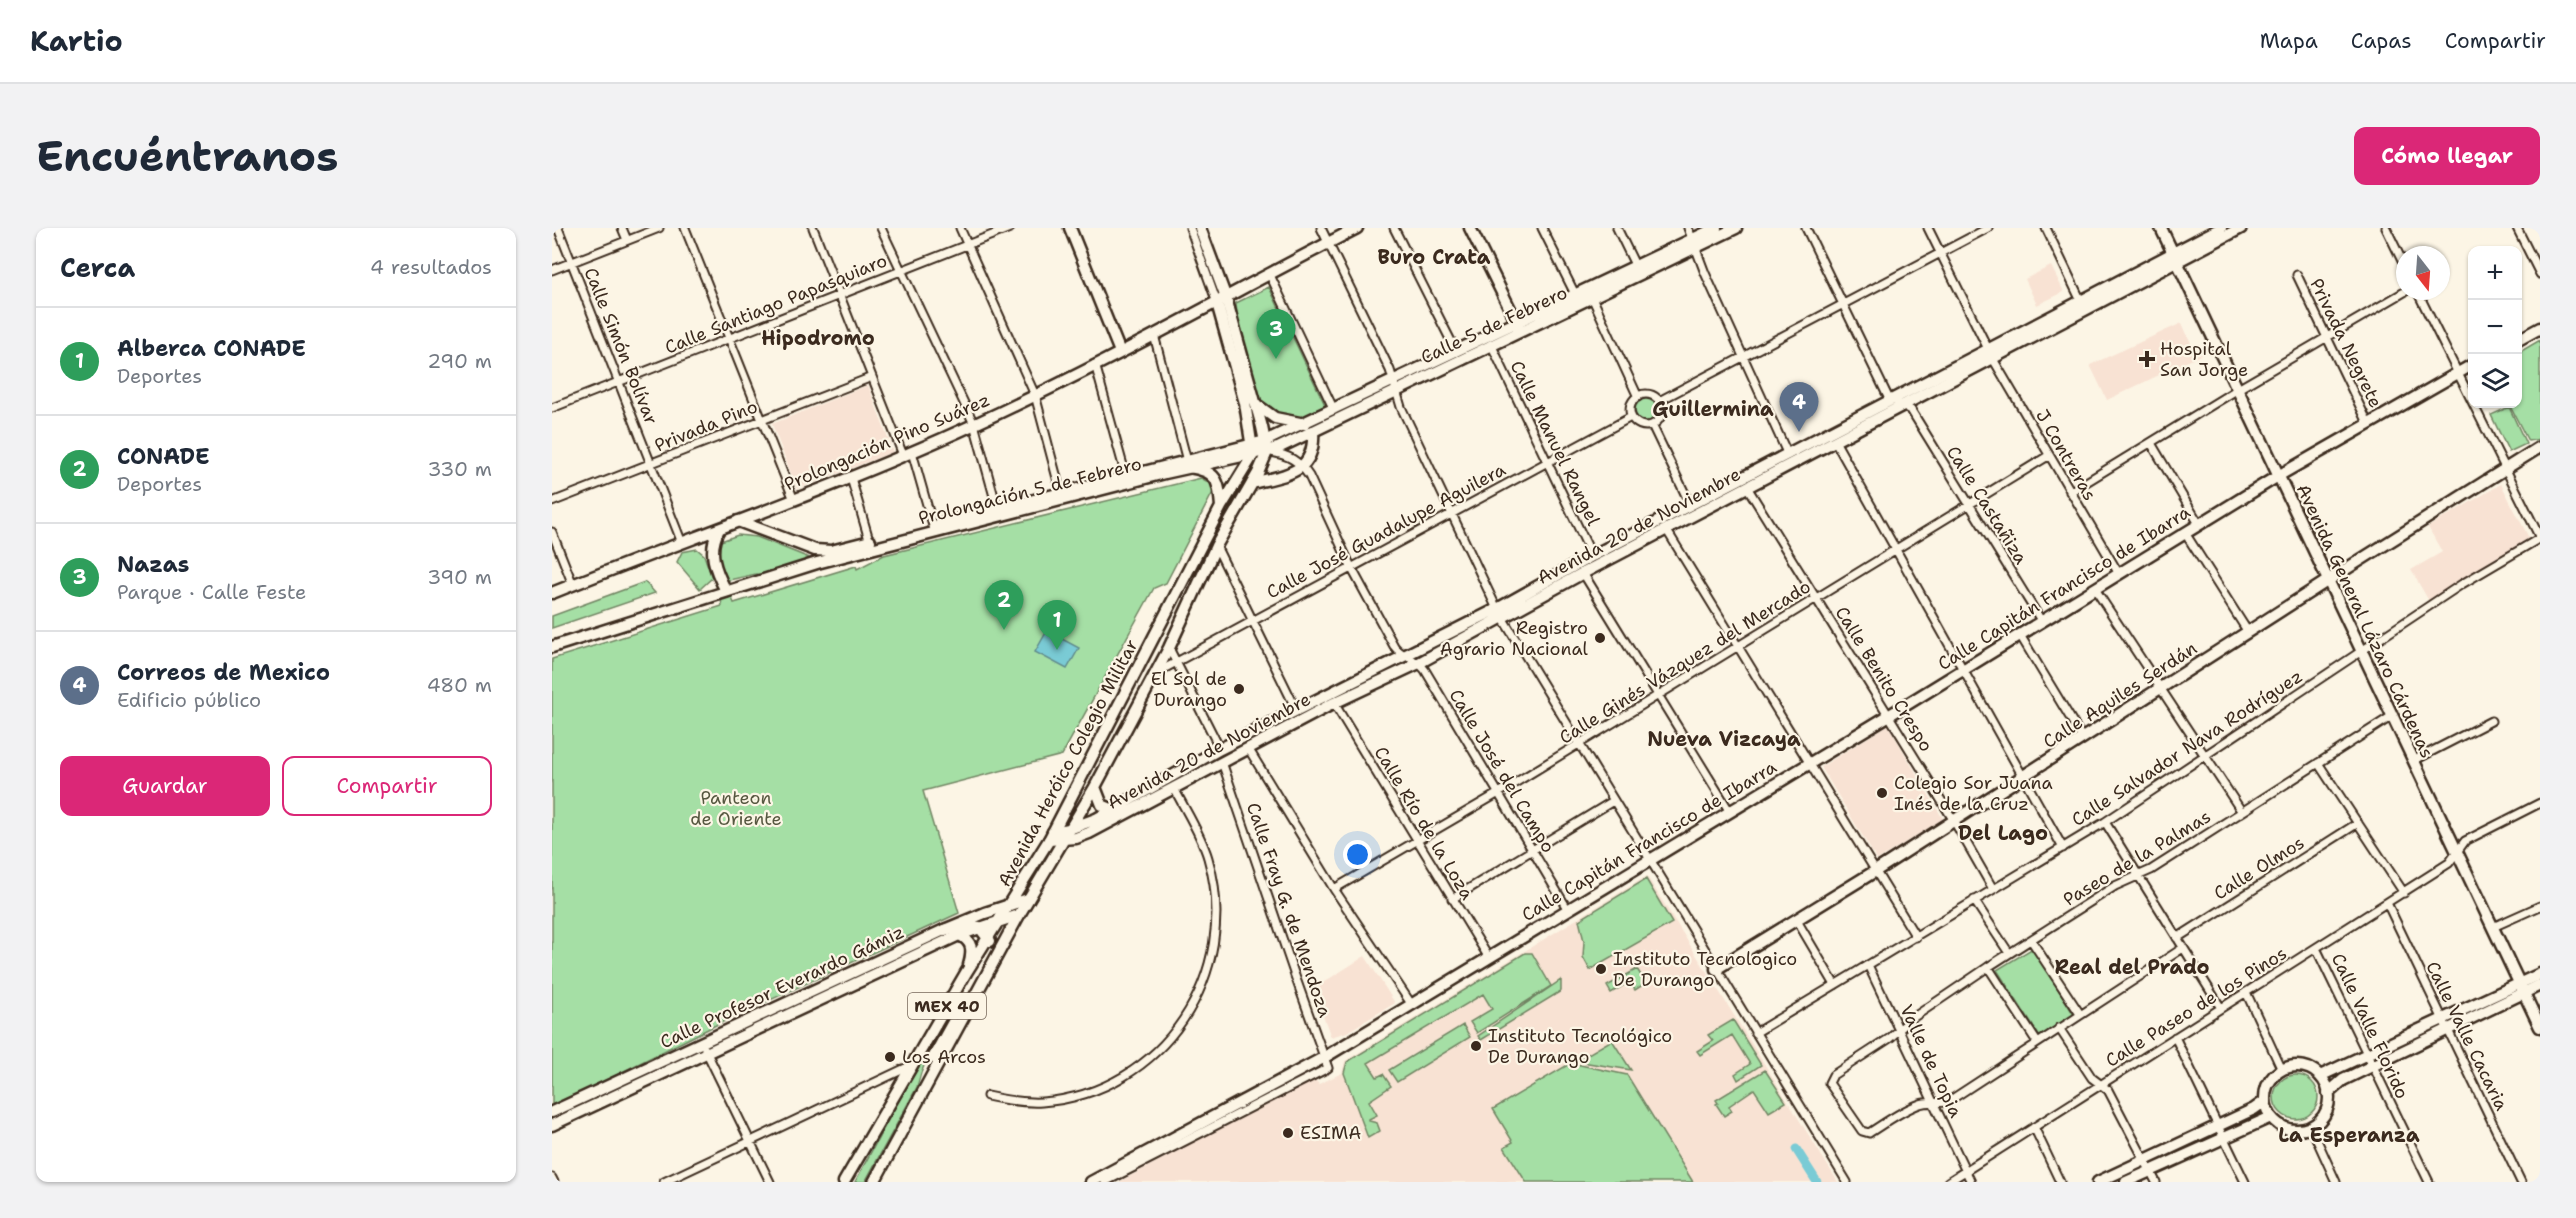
<!DOCTYPE html>
<html lang="es">
<meta charset="utf-8">
<style>
:root{--surface:#fff;--page:#f2f2f3;--text:#1f2937;--muted:#747a83;--line:#e0e1e3;--accent:#db2777}
body{margin:0;font-family:"Shantell Sans",sans-serif;background:var(--page);color:var(--text)}
.controls{position:absolute;right:18px;top:18px;display:grid;overflow:hidden;border-radius:12px;box-shadow:0 2px 4px #0004}
.controls button{width:54px;height:54px;display:grid;place-items:center;padding:0;border:0;border-bottom:2px solid var(--line);background:var(--surface);color:var(--text);font:30px sans-serif}
.compass{position:absolute;left:1844px;top:18px;width:54px;height:54px;border-radius:50%;background:var(--surface);box-shadow:0 2px 4px #0004;rotate:163deg}
.you{position:absolute;left:806px;top:627px;width:21px;height:21px;margin:-15px;border:4px solid #fff;border-radius:50%;background:#1a73e8;box-shadow:0 0 0 9px #1a73e833}
.badge{display:grid;place-items:center;width:39px;height:39px;border-radius:50%;background:var(--accent);color:#fff;font-size:20px;font-weight:700}
.pin{position:absolute;translate:-50% -50px;filter:drop-shadow(0 2px 3px #0008)}
.pin::after{content:'';position:absolute;top:32px;width:21px;height:18px;background:inherit;clip-path:polygon(0 0,100% 0,50% 100%)}
.list{margin:0;padding:0;list-style:none}
h2{display:flex;justify-content:space-between;align-items:center;height:78px;margin:0;padding:0 24px;font-size:26px}
h2 small{font-size:20px;font-weight:400;color:var(--muted)}
.list li{display:grid;grid-template-columns:39px 1fr auto;gap:18px;align-items:center;box-sizing:border-box;height:108px;padding:0 24px;border-top:2px solid var(--line)}
.list b{display:block;font-size:22px;white-space:nowrap}
.list p{margin:0;font-size:20px;white-space:nowrap;color:var(--muted)}
.list em{font-size:20px;font-style:normal;color:var(--muted)}
.actions{display:flex;gap:12px;padding:18px 24px}
.actions a{flex:1;padding:14px 0;border:2px solid var(--accent);border-radius:12px;text-align:center;font-size:21px;color:var(--accent)}
.actions .main{background:var(--accent);color:#fff}
.icon{flex:none;width:33px;height:33px;fill:none;stroke:currentColor;stroke-width:2;stroke-linecap:round;stroke-linejoin:round}
.map{position:relative;flex:none;width:1988px;height:954px;overflow:hidden;border-radius:12px}
header{display:flex;align-items:center;gap:36px;box-sizing:border-box;height:84px;padding:0 30px;background:var(--surface);border-bottom:2px solid var(--line)}
header strong{font-size:28px}
nav{display:flex;gap:33px;margin-inline-start:auto;font-size:21px}
.intro{display:flex;align-items:center;justify-content:space-between;box-sizing:border-box;height:144px;padding:0 36px}
h1{margin:0;font-size:42px}
.button{padding:15px 27px;border-radius:12px;background:var(--accent);color:#fff;font-size:21px;font-weight:700}
main{display:flex;gap:36px;padding:0 36px}
aside{flex:1;background:var(--surface);border-radius:12px;box-shadow:0 2px 4px #0004}
.map>svg:first-child{display:block}
.built{fill:#f8e2d3}
.green{fill:#a5dfa5;stroke:#708462;stroke-width:1.5}
.water{fill:#7acbd5;stroke:#618b8c;stroke-width:1.5}
.lines{fill:none;stroke-linecap:round;stroke-linejoin:round}
.canal{stroke:#7acbd5;stroke-width:9}
.street-casing{stroke:#3b2a1e;stroke-width:11}
.secondary-casing{stroke:#3b2a1e;stroke-width:15}
.primary-casing{stroke:#3b2a1e;stroke-width:15}
.street{stroke:#fcf5e5;stroke-width:7}
.secondary{stroke:#fcf5e5;stroke-width:10}
.primary{stroke:#fcf5e5;stroke-width:10}
.poi-dot{fill:#3b2a1e;stroke:#fcf5e5;stroke-width:2}
.labels{text-anchor:middle;stroke-width:4.5;stroke-linejoin:round;paint-order:stroke}
.shield{fill:#fcf5e5;stroke:#75675a;stroke-width:1.5}
.shield-label{font-size:16px;font-weight:bold;fill:#3b2a1e}
.street-label{font-size:18px;fill:#3b2a1e;stroke:#fcf5e5}
.poi-label{font-size:18px;fill:#3b2a1e;stroke:#fcf5e5;text-anchor:start}
.park-label{font-size:18px;fill:#565740;stroke:#fcf5e5}
.neighbourhood-label{font-size:20px;font-weight:bold;fill:#3b2a1e;stroke:#fcf5e5}
</style>
<header>
<strong>Kartio</strong>
<nav><a>Mapa</a><a>Capas</a><a>Compartir</a></nav>
</header>
<div class="intro"><h1>Encuéntranos</h1><a class="button">Cómo llegar</a></div>
<main>
<aside>
<h2>Cerca<small>4 resultados</small></h2>
<ul class="list">
<li><span class="badge" style="background:#2e9e5b">1</span><div><b>Alberca CONADE</b><p>Deportes</p></div><em>290 m</em></li>
<li><span class="badge" style="background:#2e9e5b">2</span><div><b>CONADE</b><p>Deportes</p></div><em>330 m</em></li>
<li><span class="badge" style="background:#2e9e5b">3</span><div><b>Nazas</b><p>Parque · Calle Feste</p></div><em>390 m</em></li>
<li><span class="badge" style="background:#5c6f8a">4</span><div><b>Correos de Mexico</b><p>Edificio público</p></div><em>480 m</em></li>
</ul>
<div class="actions"><a class="main">Guardar</a><a>Compartir</a></div>
</aside>
<div class="map">
<svg width="1988" height="954" viewBox="0 0 1988 954">
<rect width="100%" height="100%" fill="#fcf5e5"/>
<filter id="ink" filterUnits="userSpaceOnUse"><feTurbulence type="fractalNoise" baseFrequency=".0167" numOctaves="2"/><feDisplacementMap in="SourceGraphic" scale="12" xChannelSelector="R" yChannelSelector="G"/><feConvolveMatrix kernelMatrix="1 2 1 2 8 2 1 2 1" color-interpolation-filters="sRGB"/></filter>
<g filter="url(#ink)">
<path class="built" d="M1499,38l13,26 -27,13 -12,-26z
M1630,95l11,25 7,-1 3,7 -96,46 -17,-35z
M316,157l25,67 -96,37 -25,-65z
M1949,256l28,54 -100,63 -18,-31 31,-18 -14,-25z
M1336,497l55,94 -66,41 -56,-93z
M1095,648l191,306h-719l194,-104 6,6 23,-11 3,-12z
M813,728l30,47 -48,29 -16,5 -18,-48z"/>
<path class="green" d="M717,59l58,122 -22,9 -24,1c-6,-5 -17,-12 -21,-19 -10,-19 -23,-76 -24,-97z
M1988,112v99l-12,2 -19,-37h9v-51z
M1083 182a11 11 0 1 1 22 0a11 11 0 1 1-22 0Z
M1957,179l17,37 -17,8 -18,-37z
M649,250l9,5 4,7 -48,93 -12,5 -92,167 -139,36 36,122 -243,112 -164,82v-448l170,-53 -1,-7 10,-3 3,7 122,-37 1,3 27,-14z
M186,307l19,2 60,24 -47,14 -14,-1 -31,7 -4,-2 -5,-33 5,-5z
M145,321l7,6 8,23 -12,11 -23,-27 5,-10z
M93,354l10,11 -103,35v-12z
M1094,651l26,44 -82,47 -7,-13 1,-16 -5,-21z
M1481,720l41,67 -34,22 -43,-67z
M973,725h7l19,33 -74,47 -7,-11 22,-13 -9,-15 -115,69 9,14 6,-3 8,12 -22,15 8,14 -8,4v2l8,2 3,8 -12,7 -24,-65 3,-11z
M1085,741l9,14 -11,7 -6,-8 -18,11 -4,-7z
M1009,752v11l-80,49 -3,-4z
M401,771l-32,74 -4,14 -52,95h-10z
M1181,792l28,45 -23,15 -3,-6 15,-10 -18,-29 -32,20 -3,-4 16,-10 -5,-6z
M911,797l7,12 -73,45 -8,-12z
M1060,812l19,30 -55,-9z
M1019,835l56,12 66,107h-167l-22,-35 9,-5 -20,-33z
M1213,842l21,32 -17,10 -15,-23 -25,17 3,5 -8,5 -8,-12 2,-1 -2,-3z
M1722 869a22 22 0 1 1 44 0a22 22 0 1 1-44 0Z"/>
<path class="water" d="M495,403l32,17 -12,21 -32,-17z"/>
<g class="lines">
<path class="canal" d="M1244,921l21,33"/>
<g class="street-casing">
<path id="street" d="M6,0l124,315
M70,0l5,12
M133,0l109,272
M261,0l90,227
M329,0l93,196 24,87
M408,0l75,167 27,102
M638,0l27,75
M769,0l69,142 11,37 96,202 350,573
M842,0l62,123
M990,0l34,68
M1065,0l19,39
M1136,0l17,45 83,182
M1254,0l82,169 23,13 131,212
M1376,0l65,131 126,215
M1494,0l35,73
M1834,0l19,39
M1965,0l23,46
M0,42l107,-42
M717,45l65,137
M1745,47l71,148
M1865,63l123,247
M1039,67l47,102
M602,107l34,130
M939,116l101,212
M543,136l32,116
M1078 182a16 16 0 1 1 32 0a16 16 0 1 1-32 0Z
M1107,173l329,-173
M0,180l458,-180
M1100,197l38,79
M1283,213l228,407
M1599,215l48,81
M360,224l23,81
M719,224c18,3 28,9 38,24l42,91 43,79c9,12 22,12 31,24l143,240
M299,250l19,65
M1195,259l207,334 39,68
M1518,264l168,-103 168,-98
M0,274l320,-125
M1114,301l250,408
M0,304l21,53
M1633,305l63,99
M664,318l81,165
M1031,345l147,239
M1543,361l147,223
M1468,407l63,104
M617,420l51,101
M606,444l473,-255
M782,475l155,255
M696,520l86,141 78,116
M1861,533l78,-40
M1766,535l86,130
M1553,594l116,186
M782,661l163,-95 551,-338
M900,671l161,-98
M1422,672l35,53
M1835,675l134,279
M1244,691l39,66
M1941,699l47,-21
M1625,710l181,-115
M1479,712l49,74
M1631,720l-234,153c-10,4 -19,-1 -29,3 -18,6 -35,19 -51,29l-7,-2 -33,-48 4,-8 57,-37 21,-19 77,-52 127,-81 36,-16 241,-154
M1764,720l113,234
M1316,737l103,217
M1436,739l49,75
M1694,764l36,78
M1507,800l33,50 16,12 48,92
M1203,805l350,-211 357,-238 78,-46
M1623,809l70,145
M153,821l65,133
M435,868c18,4 36,7 55,6 121,-9 200,-129 166,-244 -7,-24 -23,-48 -34,-70
M1482,899l26,55
M1759,899l25,55
M0,950l2,4
M112,954l246,-116
M553,954l223,-114 -34,-95 -72,-211
M1396,954l501,-319 16,-22 75,-38"/>
</g>
<g class="secondary-casing">
<path id="secondary" d="M518,0l50,124
M918,0l49,99
M1609,0l379,799
M1966,112l22,-12
M186,293l77,29 16,1 39,-10
M388,296l325,-83 451,-213
M167,301c-12,22 -4,41 7,62
M0,365c140,-56 284,-105 421,-168 131,-60 256,-131 384,-197
M0,419l265,-84 348,-90 113,-25 458,-220
M501,604l16,-3 27,-10 124,-70 277,-140 95,-53 629,-328
M497,612l27,-2 13,-5 245,-130 85,-40 164,-90 658,-345
M1164,741l161,-99 450,-289 213,-134
M1713 870a32 32 0 1 1 64 0a32 32 0 1 1-64 0Z
M1768,848l220,-102
M1776,865l15,-13 197,-95
M0,884l392,-182 41,-17 43,-14
M0,897l407,-190 60,-20
M539,954l234,-125 563,-341 390,-240 194,-111
M1546,954l156,-73 11,-8
M1574,954l145,-65"/>
</g>
<g class="primary-casing">
<path id="primary" d="M705,177l18,13 30,6
M637,239c28,4 30,13 32,40
M700,255c33,-8 64,-9 61,-52
M543,559l7,18 12,5
M392,702l23,-5 12,2 11,14
M407,707c14,6 14,16 10,30
M381,830l20,-36
M292,954l123,-211 82,-131 172,-333 32,-52 -8,-52 -28,-100
M322,954l145,-267 76,-128 74,-139 47,-102 42,-73 9,-21 -5,-25 -36,-129 -26,-70"/>
</g>
<use href="#street" class="street"/>
<use href="#secondary" class="secondary"/>
<use href="#primary" class="primary"/>
</g>
</g>
<g class="poi-dot">
<path d="M1592 122h6v6h6v6h-6v6h-6v-6h-6v-6h6z"/>
<circle cx="1048" cy="410" r="6"/>
<circle cx="687" cy="461" r="6"/>
<circle cx="1330" cy="565" r="6"/>
<circle cx="1049" cy="741" r="6"/>
<circle cx="924" cy="818" r="6"/>
<circle cx="338" cy="829" r="6"/>
<circle cx="736" cy="905" r="6"/>
</g>
<g class="labels">
<rect class="shield" x="356" y="765" width="78" height="26" rx="4.5"/>
<g class="shield-label">
<text x="395" y="784">MEX 40</text>
</g>
<g class="street-label">
<text transform="translate(224 76) rotate(-22)" y="6">Calle Santiago Papasquiaro</text>
<text transform="translate(942 97) rotate(-25)" y="6">Calle 5 de Febrero</text>
<text transform="translate(1794 115) rotate(64)" y="6">Privada Negrete</text>
<text transform="translate(69 118) rotate(68)" y="6">Calle Simón Bolívar</text>
<text transform="translate(154 198) rotate(-22)" y="6">Privada Pino</text>
<text transform="translate(335 214) rotate(-23)" y="6">Prolongación Pino Suárez</text>
<text transform="translate(1003 215) rotate(64)" y="6">Calle Manuel Rangel</text>
<text transform="translate(1514 227) rotate(60)" y="6">J Contreras</text>
<text transform="translate(478 263) rotate(-14)" y="6">Prolongación 5 de Febrero</text>
<text transform="translate(1435 277) rotate(58)" y="6">Calle Castañiza</text>
<text transform="translate(1087 298) rotate(-28)" y="6">Avenida 20 de Noviembre</text>
<text transform="translate(834 303) rotate(-28)" y="6">Calle José Guadalupe Aguilera</text>
<text transform="translate(1512 360) rotate(-32)" y="6">Calle Capitán Francisco de Ibarra</text>
<text transform="translate(1813 393) rotate(65)" y="6">Avenida General Lázaro Cárdenas</text>
<text transform="translate(1133 434) rotate(-32)" y="6">Calle Ginés Vázquez del Mercado</text>
<text transform="translate(1332 451) rotate(58)" y="6">Calle Benito Crespo</text>
<text transform="translate(1568 467) rotate(-33)" y="6">Calle Aquiles Serdán</text>
<text transform="translate(1635 520) rotate(-33)" y="6">Calle Salvador Nava Rodríguez</text>
<text transform="translate(657 523) rotate(-28)" y="6">Avenida 20 de Noviembre</text>
<text transform="translate(516 535) rotate(-62)" y="6">Avenida Heróico Colegio Militar</text>
<text transform="translate(950 543) rotate(59)" y="6">Calle José del Campo</text>
<text transform="translate(872 595) rotate(59)" y="6">Calle Río de la Loza</text>
<text transform="translate(1097 613) rotate(-31)" y="6">Calle Capitán Francisco de Ibarra</text>
<text transform="translate(1585 630) rotate(-31)" y="6">Paseo de la Palmas</text>
<text transform="translate(1707 640) rotate(-32)" y="6">Calle Olmos</text>
<text transform="translate(737 682) rotate(71)" y="6">Calle Fray G. de Mendoza</text>
<text transform="translate(230 759) rotate(-25)" y="6">Calle Profesor Everardo Gámiz</text>
<text transform="translate(1644 779) rotate(-32)" y="6">Calle Paseo de los Pinos</text>
<text transform="translate(1818 798) rotate(65)" y="6">Calle Valle Florido</text>
<text transform="translate(1915 808) rotate(64)" y="6">Calle Valle Cacaria</text>
<text transform="translate(1379 833) rotate(65)" y="6">Valle de Topia</text>
</g>
<g class="poi-label">
<text x="1608" y="127">Hospital<tspan x="1608" dy="21">San Jorge</tspan></text>
<text x="1036" y="406" text-anchor="end">Registro<tspan x="1036" dy="21">Agrario Nacional</tspan></text>
<text x="675" y="457" text-anchor="end">El Sol de<tspan x="675" dy="21">Durango</tspan></text>
<text x="1342" y="561">Colegio Sor Juana<tspan x="1342" dy="21">Inés de la Cruz</tspan></text>
<text x="1061" y="737">Instituto Tecnologico<tspan x="1061" dy="21">De Durango</tspan></text>
<text x="936" y="814">Instituto Tecnológico<tspan x="936" dy="21">De Durango</tspan></text>
<text x="350" y="835">Los Arcos</text>
<text x="748" y="911">ESIMA</text>
</g>
<g class="park-label">
<text x="184" y="576">Panteon<tspan x="184" dy="21">de Oriente</tspan></text>
</g>
<g class="neighbourhood-label">
<text x="882" y="36">Buro Crata</text>
<text x="266" y="117">Hipodromo</text>
<text x="1161" y="188">Guillermina</text>
<text x="1172" y="518">Nueva Vizcaya</text>
<text x="1451" y="612">Del Lago</text>
<text x="1580" y="746">Real del Prado</text>
<text x="1797" y="914">La Esperanza</text>
</g>
</g>
</svg>
<div class="controls">
<button>+</button>
<button>−</button>
<button><svg class="icon" aria-label="layers" viewBox="0 0 24 24"><path d="M12 4l9 5-9 5-9-5zM3 14l9 5 9-5"/></svg></button>
</div>
<svg class="compass" viewBox="-18 -18 36 36"><path d="M0-13l5 13h-10z" fill="#e53935"/><path d="M0 13l5-13h-10z" fill="#747a83"/></svg>
<div class="you"></div>
<div class="pin badge" style="left:505px;top:422px;background:#2e9e5b">1</div>
<div class="pin badge" style="left:452px;top:402px;background:#2e9e5b">2</div>
<div class="pin badge" style="left:724px;top:131px;background:#2e9e5b">3</div>
<div class="pin badge" style="left:1247px;top:204px;background:#5c6f8a">4</div>
</div>
</main>
